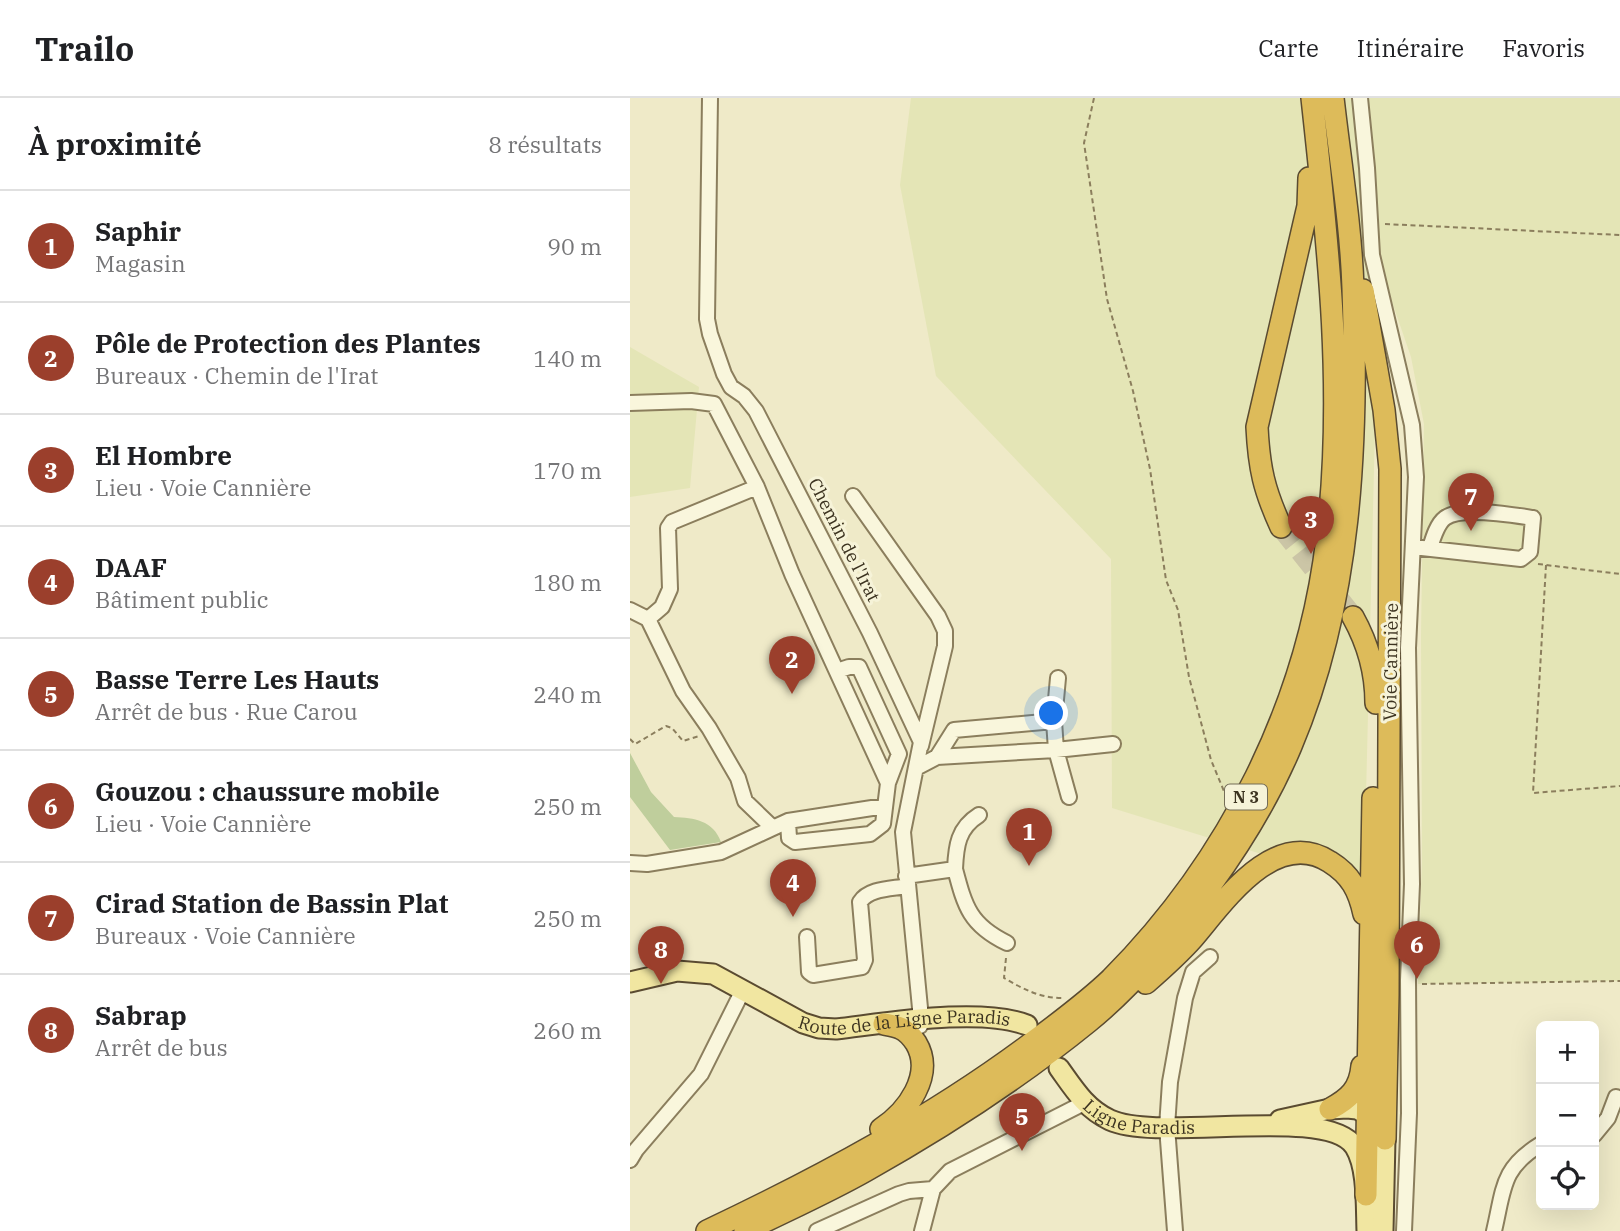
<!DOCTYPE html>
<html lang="fr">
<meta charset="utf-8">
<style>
:root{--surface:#fff;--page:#f6f6f6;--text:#202124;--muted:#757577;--line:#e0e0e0;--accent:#9b3f2c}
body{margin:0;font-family:"IBM Plex Serif",serif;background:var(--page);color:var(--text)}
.controls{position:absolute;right:21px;bottom:21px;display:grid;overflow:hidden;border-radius:10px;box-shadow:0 7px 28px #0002}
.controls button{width:63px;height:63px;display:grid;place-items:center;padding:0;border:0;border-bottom:2px solid var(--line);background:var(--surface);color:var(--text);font:35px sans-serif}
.you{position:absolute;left:422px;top:616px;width:24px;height:24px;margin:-18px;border:5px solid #fff;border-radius:50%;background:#1a73e8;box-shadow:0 0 0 10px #1a73e833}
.badge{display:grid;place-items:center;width:46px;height:46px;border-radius:50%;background:var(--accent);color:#fff;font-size:23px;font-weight:700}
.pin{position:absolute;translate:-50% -58px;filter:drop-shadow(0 2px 4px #0008)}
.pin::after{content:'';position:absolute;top:37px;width:24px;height:21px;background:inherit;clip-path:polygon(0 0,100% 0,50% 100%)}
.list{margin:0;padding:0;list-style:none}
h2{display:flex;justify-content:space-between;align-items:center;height:91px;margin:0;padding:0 28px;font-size:30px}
h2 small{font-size:23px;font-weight:400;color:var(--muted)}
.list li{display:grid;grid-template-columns:46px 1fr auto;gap:21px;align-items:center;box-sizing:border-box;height:112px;padding:0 28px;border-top:2px solid var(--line)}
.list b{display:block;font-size:26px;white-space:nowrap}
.list p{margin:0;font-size:23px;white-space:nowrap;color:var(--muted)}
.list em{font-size:23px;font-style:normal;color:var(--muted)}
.icon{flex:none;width:38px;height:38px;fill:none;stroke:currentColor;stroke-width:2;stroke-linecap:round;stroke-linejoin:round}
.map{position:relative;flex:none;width:990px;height:1133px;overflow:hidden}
header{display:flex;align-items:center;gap:42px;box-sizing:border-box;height:98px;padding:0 35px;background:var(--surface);border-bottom:2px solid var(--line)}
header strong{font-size:33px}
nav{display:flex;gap:38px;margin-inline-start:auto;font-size:24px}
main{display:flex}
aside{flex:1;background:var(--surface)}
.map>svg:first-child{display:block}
.farmland{fill:#e4e5b6}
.green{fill:#bfce9c}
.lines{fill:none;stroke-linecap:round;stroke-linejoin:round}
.highway-tunnel{stroke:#cbc5a6;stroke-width:21;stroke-dasharray:21 10;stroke-linecap:butt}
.minor-casing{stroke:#8b7e5d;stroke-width:18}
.major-casing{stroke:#5a4b31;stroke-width:23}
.highway-casing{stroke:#5a4b31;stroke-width:24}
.path{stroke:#8b7e5d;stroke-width:2;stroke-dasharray:5 3.5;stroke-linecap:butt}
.minor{stroke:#f9f6dc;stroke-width:14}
.major{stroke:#f1e6a1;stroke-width:19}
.highway{stroke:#ddbb5a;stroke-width:21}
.labels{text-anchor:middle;stroke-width:6;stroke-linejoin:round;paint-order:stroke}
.shield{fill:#f6f3d8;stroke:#746d57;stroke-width:2}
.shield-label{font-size:16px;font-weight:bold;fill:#3c3320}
.street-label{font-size:18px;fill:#3c3320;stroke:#f6f3d8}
</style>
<header>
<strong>Trailo</strong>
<nav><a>Carte</a><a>Itinéraire</a><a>Favoris</a></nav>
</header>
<main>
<aside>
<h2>À proximité<small>8 résultats</small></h2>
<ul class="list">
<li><span class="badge">1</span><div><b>Saphir</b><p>Magasin</p></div><em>90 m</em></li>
<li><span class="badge">2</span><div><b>Pôle de Protection des Plantes</b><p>Bureaux · Chemin de l'Irat</p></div><em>140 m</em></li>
<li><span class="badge">3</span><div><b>El Hombre</b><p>Lieu · Voie Cannière</p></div><em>170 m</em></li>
<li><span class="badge">4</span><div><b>DAAF</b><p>Bâtiment public</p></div><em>180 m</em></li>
<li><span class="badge">5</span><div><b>Basse Terre Les Hauts</b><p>Arrêt de bus · Rue Carou</p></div><em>240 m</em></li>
<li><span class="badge">6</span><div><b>Gouzou : chaussure mobile</b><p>Lieu · Voie Cannière</p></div><em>250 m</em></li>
<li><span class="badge">7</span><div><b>Cirad Station de Bassin Plat</b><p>Bureaux · Voie Cannière</p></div><em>250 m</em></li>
<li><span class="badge">8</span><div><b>Sabrap</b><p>Arrêt de bus</p></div><em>260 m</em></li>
</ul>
</aside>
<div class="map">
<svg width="990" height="1133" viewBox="0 0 990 1133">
<rect width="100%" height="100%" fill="#efeac8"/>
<path class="farmland" d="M281,0h709v883l-202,3 4,-122 -1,-226 3,-212 -13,-67 -32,-93 -15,614 -83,-18 -169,-52 -1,-249 -175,-183 -36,-191z
M0,249l69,40 -9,101 -60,9z"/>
<path class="green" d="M0,655l21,39 23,25c20,1 39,3 47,25l-51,8 -40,-53z"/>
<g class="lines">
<path class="highway-tunnel" d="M651,429l72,90"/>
<g class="minor-casing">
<path id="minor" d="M80,0l-3,221 3,15 14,40 7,13 13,9 12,15 114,222 51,109 -18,90 17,176v18
M730,0l7,70 5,87 40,170 4,52 -8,171 4,236 -4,96 1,133 -5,118
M0,305l61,-2 23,3 43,83 35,87 96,209
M223,398l85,120 7,15v15l-24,100
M783,449l108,12 9,-7 3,-34c-20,-3 -72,-12 -88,0 -8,6 -12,20 -15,30
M0,512l18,9 35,72 26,37 29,50 7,23 27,26
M18,521l14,-12 8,-18 -2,-61 4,-6 85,-35
M428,580l-4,43 2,29 13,47
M307,659l119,-7 57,-6
M286,670l21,-11 17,-27 100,-9
M158,723l1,17 6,4 75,-8 13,-10 5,-41 11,-29 -40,-87h-10l-12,4
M0,765l17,1 74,-12 67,-31 84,-13h12
M325,771c10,38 15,56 52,74
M276,778l49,-7c1,-23 3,-41 24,-54
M177,839l2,35 4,3 49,-8 3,-7 -5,-58c9,-14 32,-13 47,-16
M964,1037l14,-17 8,-21
M0,1062l6,-10 65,-76 42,-84
M187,1133l82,-37 10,-3 24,-2
M292,1133l11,-42 17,-18 134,-68
M545,1133l-8,-104 3,-45 15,-84 8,-26 17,-15
M864,1133c10,-42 7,-63 47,-87"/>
</g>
<g class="major-casing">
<g id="major">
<path id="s1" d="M0,884l47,-11 36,3 90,49 16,5 17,1c52,-6 144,-22 191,-4"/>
<path id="s2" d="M429,970c15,21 27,41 51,52 50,23 218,-16 245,27 13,21 11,60 12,84"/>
<path d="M650,1022l50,-11 17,-1 10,1 11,6 17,24 -2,92"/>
</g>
</g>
<g class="highway-casing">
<path id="highway" d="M733,192l21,120 6,59 -2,526 -3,144
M651,429c-17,-37 -22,-59 -24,-100l51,-221 1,-28
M723,519c15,27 23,56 23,86
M516,885c16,-14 32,-28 47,-45 30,-35 82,-112 137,-76 21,13 29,29 34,52
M700,1011c19,-10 30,-20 32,-43
M251,1031c26,-17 54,-54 35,-86 -4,-6 -9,-12 -16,-15 -5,-2 -11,-3 -16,-4
M736,1097l7,-397
M77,1133c114,-54 226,-114 326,-189 27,-20 54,-40 78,-63 118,-119 196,-273 216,-440 18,-146 1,-295 -15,-441
M115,1133c40,-20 81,-38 120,-60 77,-43 154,-93 223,-149 47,-38 87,-87 122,-136 32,-44 60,-90 81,-140 61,-144 67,-305 62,-458 -2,-62 -13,-128 -20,-190"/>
</g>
<path class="path" d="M464,0l-10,45 23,156 26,92 17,78 16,111 12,30 11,67 22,83 15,36
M755,126l235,11
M908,466l82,10
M916,467l-13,228 87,-7
M0,641l5,5 31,-18 6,2 11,13 16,-5
M376,860l-2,20c19,11 36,20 58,20
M792,886l198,-3"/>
<use href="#minor" class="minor"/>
<use href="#major" class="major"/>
<use href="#highway" class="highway"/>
</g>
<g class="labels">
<rect class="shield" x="595" y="686.5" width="42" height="25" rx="5"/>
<g class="shield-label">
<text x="616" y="705">N 3</text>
</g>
<g class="street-label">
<text transform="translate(214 442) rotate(63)" y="6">Chemin de l'Irat</text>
<text transform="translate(761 564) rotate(-89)" y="6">Voie Cannière</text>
<text dy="6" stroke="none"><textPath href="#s1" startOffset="289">Route de la Ligne Paradis</textPath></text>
<text dy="6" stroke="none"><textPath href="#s2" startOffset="102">Ligne Paradis</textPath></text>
</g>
</g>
</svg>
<div class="controls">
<button>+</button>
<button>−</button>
<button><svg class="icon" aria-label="locate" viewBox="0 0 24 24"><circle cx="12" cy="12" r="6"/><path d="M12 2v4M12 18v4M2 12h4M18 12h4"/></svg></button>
</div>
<div class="you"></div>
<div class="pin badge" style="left:399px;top:768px">1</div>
<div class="pin badge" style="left:162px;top:596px">2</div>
<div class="pin badge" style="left:681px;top:456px">3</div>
<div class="pin badge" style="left:163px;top:819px">4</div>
<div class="pin badge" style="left:392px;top:1053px">5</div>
<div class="pin badge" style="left:787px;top:881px">6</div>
<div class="pin badge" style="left:841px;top:433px">7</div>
<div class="pin badge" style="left:31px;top:886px">8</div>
</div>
</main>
